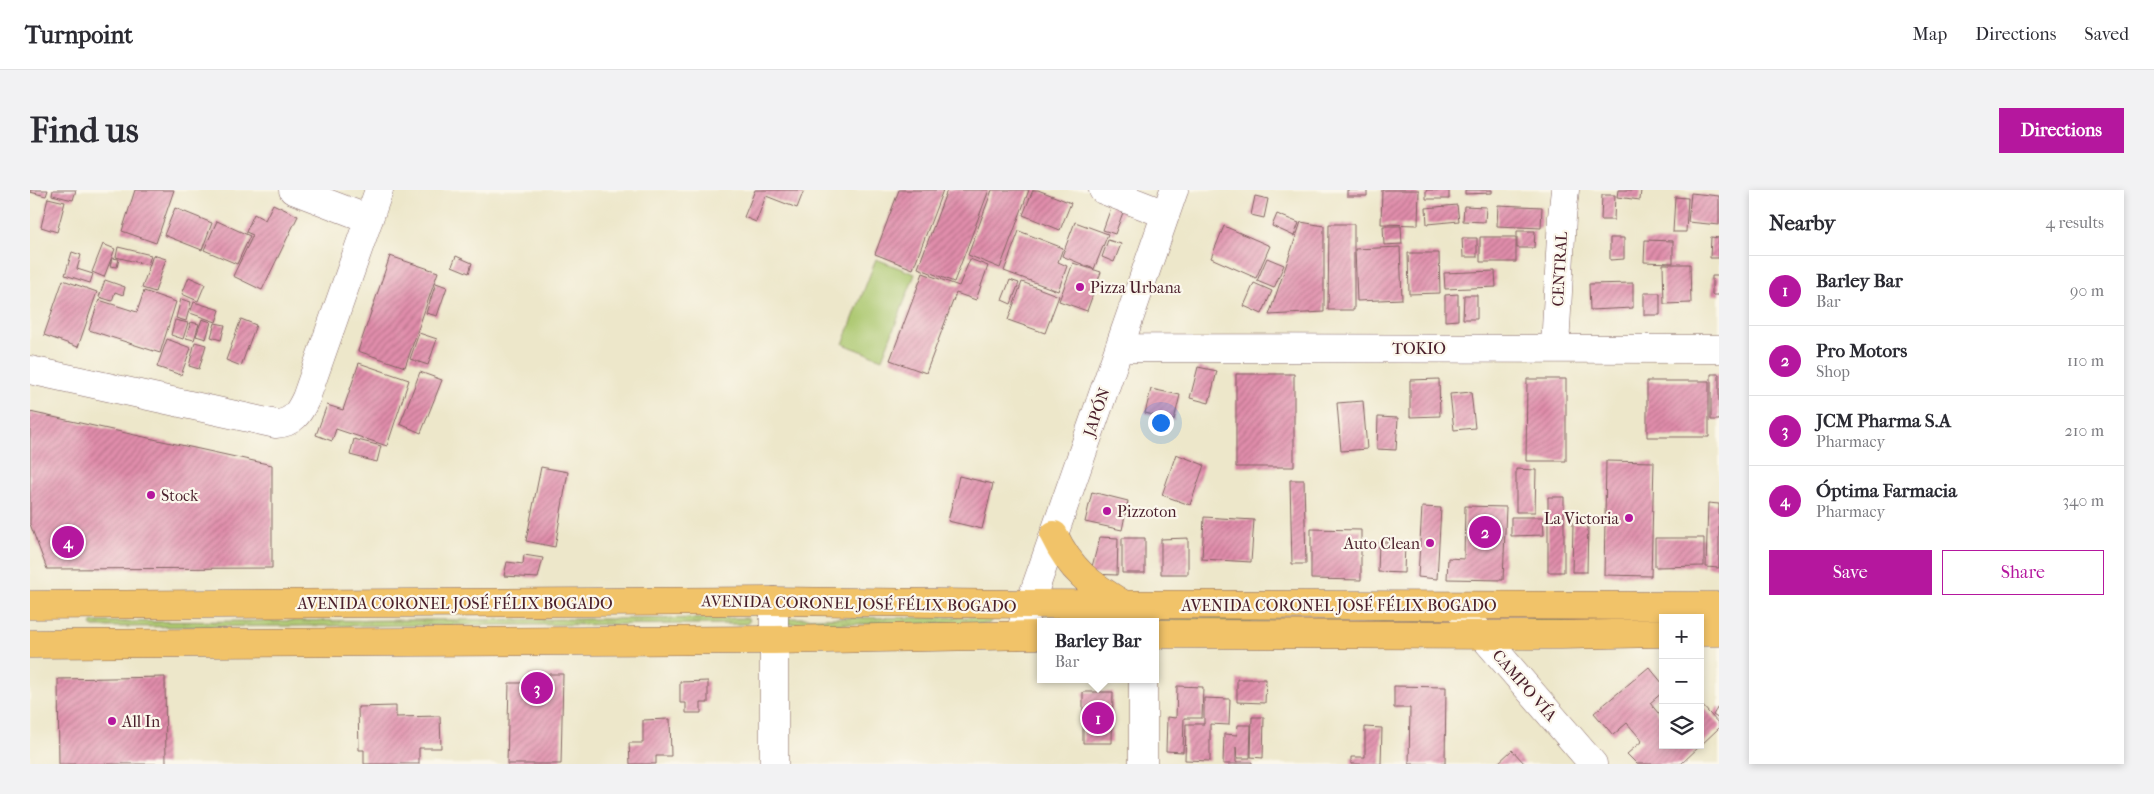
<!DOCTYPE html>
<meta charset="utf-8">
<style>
:root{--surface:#fff;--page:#f2f2f3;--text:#2b2b33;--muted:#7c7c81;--line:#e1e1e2;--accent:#b5179e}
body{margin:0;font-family:"IM FELL French Canon",serif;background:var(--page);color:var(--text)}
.controls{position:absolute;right:15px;bottom:15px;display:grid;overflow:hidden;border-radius:0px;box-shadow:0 2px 8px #0003}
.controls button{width:45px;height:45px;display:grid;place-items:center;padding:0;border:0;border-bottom:1px solid var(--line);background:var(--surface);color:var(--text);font:25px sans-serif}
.you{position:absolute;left:1130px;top:232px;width:18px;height:18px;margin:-12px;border:4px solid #fff;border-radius:50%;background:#1a73e8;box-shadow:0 0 0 8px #1a73e833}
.badge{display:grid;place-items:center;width:32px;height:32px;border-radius:50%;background:var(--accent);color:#fff;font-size:16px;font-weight:700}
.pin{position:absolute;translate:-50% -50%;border:2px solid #fff;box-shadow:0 1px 5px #0006}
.popup{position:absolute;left:1007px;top:428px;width:122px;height:65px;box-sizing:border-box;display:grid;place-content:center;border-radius:0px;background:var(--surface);filter:drop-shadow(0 1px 4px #0005);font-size:16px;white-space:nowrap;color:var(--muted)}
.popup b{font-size:19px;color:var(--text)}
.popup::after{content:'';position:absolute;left:50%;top:100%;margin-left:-10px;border:10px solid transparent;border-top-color:var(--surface)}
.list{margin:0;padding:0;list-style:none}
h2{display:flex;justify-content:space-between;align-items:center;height:65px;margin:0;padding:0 20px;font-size:21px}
h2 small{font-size:16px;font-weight:400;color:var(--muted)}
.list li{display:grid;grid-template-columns:32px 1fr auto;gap:15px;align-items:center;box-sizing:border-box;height:70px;padding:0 20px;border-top:1px solid var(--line)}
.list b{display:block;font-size:19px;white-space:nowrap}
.list p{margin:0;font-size:16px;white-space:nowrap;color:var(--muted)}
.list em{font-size:16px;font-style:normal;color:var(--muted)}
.actions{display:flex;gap:10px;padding:15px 20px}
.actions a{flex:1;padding:11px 0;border:1px solid var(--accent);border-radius:0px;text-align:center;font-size:18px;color:var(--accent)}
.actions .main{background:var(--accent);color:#fff}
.icon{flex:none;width:28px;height:28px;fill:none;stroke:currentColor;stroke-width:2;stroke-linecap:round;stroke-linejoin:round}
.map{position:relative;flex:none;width:1689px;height:574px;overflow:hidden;border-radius:0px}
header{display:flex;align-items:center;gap:30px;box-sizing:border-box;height:70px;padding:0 25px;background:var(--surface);border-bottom:1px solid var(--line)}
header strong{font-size:24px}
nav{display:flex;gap:28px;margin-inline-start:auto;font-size:18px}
.intro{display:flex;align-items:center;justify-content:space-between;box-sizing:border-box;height:120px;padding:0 30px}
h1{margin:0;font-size:35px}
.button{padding:12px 22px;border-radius:0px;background:var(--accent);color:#fff;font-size:18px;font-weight:700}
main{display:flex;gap:30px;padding:0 30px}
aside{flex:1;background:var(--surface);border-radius:0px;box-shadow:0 2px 8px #0003}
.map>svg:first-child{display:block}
.grass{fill:url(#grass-tufts);stroke:#7b744d}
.pitch{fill:#acc86f;stroke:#7b744d}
.building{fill:url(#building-hatch)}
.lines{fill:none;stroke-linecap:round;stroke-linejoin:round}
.minor-casing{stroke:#836563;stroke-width:29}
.major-casing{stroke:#836563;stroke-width:29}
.minor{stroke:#fff;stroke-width:28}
.major{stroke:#f1c369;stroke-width:28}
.poi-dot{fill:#b5179e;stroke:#fbf7ec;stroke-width:2}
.labels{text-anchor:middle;stroke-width:4.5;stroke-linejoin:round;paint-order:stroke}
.street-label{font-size:16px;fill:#4a1f2b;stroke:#fbf7ec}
.poi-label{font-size:16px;fill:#4a1f2b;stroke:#fbf7ec;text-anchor:start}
</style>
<header>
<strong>Turnpoint</strong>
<nav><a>Map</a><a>Directions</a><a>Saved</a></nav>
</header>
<div class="intro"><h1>Find us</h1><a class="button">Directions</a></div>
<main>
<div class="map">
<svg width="1689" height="574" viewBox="0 0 1689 574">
<defs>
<pattern id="grass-tufts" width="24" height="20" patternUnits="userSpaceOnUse" patternTransform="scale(1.25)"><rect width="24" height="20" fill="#acc86f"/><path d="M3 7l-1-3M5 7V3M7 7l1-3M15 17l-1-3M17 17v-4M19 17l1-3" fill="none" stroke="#96ab60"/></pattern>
<pattern id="building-hatch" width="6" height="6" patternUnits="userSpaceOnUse" patternTransform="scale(1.25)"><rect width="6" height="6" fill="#e08dab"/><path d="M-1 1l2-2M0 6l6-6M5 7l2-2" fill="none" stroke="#b8738b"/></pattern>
</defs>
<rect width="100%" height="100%" fill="#fbf7ec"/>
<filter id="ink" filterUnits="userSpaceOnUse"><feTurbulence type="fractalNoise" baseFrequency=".02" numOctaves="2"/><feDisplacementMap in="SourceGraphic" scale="10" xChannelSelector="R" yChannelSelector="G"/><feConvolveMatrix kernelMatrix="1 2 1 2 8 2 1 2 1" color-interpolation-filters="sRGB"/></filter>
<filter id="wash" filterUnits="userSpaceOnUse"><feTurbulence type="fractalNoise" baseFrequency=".0096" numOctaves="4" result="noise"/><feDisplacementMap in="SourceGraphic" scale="20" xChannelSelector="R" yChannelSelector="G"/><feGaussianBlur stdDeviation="1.12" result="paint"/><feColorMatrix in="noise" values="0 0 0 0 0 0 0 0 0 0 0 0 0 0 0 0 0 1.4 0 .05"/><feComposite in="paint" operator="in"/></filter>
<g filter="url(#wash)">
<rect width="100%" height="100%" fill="#ede7ca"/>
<path class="grass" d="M959,427l3,2 -3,5h-203v-6h2z
M1032,427l386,1 -1,5 -387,-1z
M1689,427v6h-19v-5h-37v5h-138l-3,-2 3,-3z
M718,428l2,2 -3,4 -654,3 -2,-3 2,-2z"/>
<path class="pitch" d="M846,69l39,15 -33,85 -39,-15z"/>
<g id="blocks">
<path class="building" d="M0,0h18l-2,6 -16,-4z
M23,0h23l-3,10 -21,-5z
M105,0h39l-18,53 -34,-12z
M725,0h49l-7,18 -31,-12 -10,26 -12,-5z
M869,0h44l-30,79 -38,-15z
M917,0h42l-35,92 -36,-14z
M962,0h37l-29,78 -32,-13z
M1003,0h5l33,13 -11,27 -37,-15z
M1317,0h20v6h-20z
M1352,0h37l-1,35 -37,-1z
M1396,0h23v9h-23z
M1435,0h27v3l-27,1z
M1588,0h23l-1,10 -23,-3z
M1661,3l28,3v29l-31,-3z
M1572,5h13l-1,25h-13z
M1225,6l13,3 -4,19 -13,-3z
M1645,7l13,1 -2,34h-13z
M18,8l17,4 -8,30 -16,-5z
M1083,12l12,5 -10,27 -12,-4z
M243,14l25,12 -36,74 -29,-14 20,-41 -7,-3 8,-18 11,6z
M1427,15l2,16 -32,3 -1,-16z
M1468,15l44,2 -1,21 -44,-2z
M1434,16l22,1 -1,15 -22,-1z
M145,18l37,15 -10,27 -38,-15z
M1247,24l22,9 -5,13 -22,-10z
M187,31l33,15 -13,28 -33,-14z
M1045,32l33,12 -14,35 -32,-13z
M1271,32l23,4v86l-55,3z
M1299,34h25v86h-26z
M1194,36l46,20 -14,32 -45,-20z
M1353,36h18l1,18 -18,1z
M989,41l44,17 -5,14 9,4 -9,25 -54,-20z
M1487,41h18l-1,17h-17z
M1450,47h36v25h-36z
M1681,47l8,1v20h-9z
M1432,48h15v19h-14z
M1580,48h14v21l-14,1z
M1078,50l13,4 -7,18 -12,-5z
M1615,50l28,1v22l-29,-1z
M73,54l12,5 -11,28 -12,-5z
M88,57l33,8 -3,10 -32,-8z
M1370,57l2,52 -45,2 -2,-52z
M42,62l9,3 -4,14 16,5 -3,9 -25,-8z
M1378,63h31l1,40 -31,1z
M123,65l13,4 -11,33 -13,-4z
M360,66l48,16 -33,95 -47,-16z
M426,66l16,7 -3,10 -17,-7z
M82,68l7,1 -2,8 -7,-1z
M1237,68l17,7 -10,23 -17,-7z
M940,69l18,7 -12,34 -20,-7 -30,80 -36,-13 33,-87 36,13z
M1043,73l28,9 -14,39 -28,-10z
M1633,74h27l1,39 -27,1z
M1465,81l1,16 -51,2 -1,-16z
M1682,86h7v19h-7z
M159,87l16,7 -7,17 -16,-7z
M33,90l34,12 -19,55 -34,-12z
M75,90l20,7 -2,8 -8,-3 -3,9 -13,-4z
M980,90l9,3 -8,21 -9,-4z
M992,92l37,14 -14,37 -37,-13z
M406,93l11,4 -10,29 -11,-3z
M1224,93l18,8 -10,23 -18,-8z
M1603,93v25l-43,2 -1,-26z
M114,101l32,11 -16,51 -71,-23 10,-30 38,12z
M1614,103h16v22h-16z
M1428,104v26l-13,1v-26z
M1434,105h13v24h-14z
M151,109l10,3 -5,19 -10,-3z
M164,112l26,8 -4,12 -26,-9z
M172,129l9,3 -5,17 -10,-3z
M211,129l15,6 -15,41 -15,-6z
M145,130l13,3 -5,16 -12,-4z
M161,132l8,2 -5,16 -8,-2z
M185,133l10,2 -4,15 -10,-3z
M389,143l18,6 -9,26 -18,-6z
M137,149l24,9 -10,27 -24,-8z
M165,152l11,3 -7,24 -10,-3z
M329,173l50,17 -22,66 -51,-17 -4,12 -16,-6 11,-30 16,5z
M1168,177l19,4 -8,32 -19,-5z
M390,182l22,8 -21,53 -21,-9z
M1206,184h58v93h-58z
M1681,184h8v46h-8z
M1409,189l1,37 -30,1v-37z
M1497,189h39v82h-40z
M1617,191h62v56h-62z
M1121,199l29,6 -6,25 -29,-7z
M1441,202l4,36 -21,2 -4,-36z
M1333,211l4,48 -26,2 -4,-48z
M0,222l242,53v103l-225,1 -17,-45z
M1348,227l20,1 -2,32 -19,-1z
M324,249l27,7 -4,16 -27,-7z
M1146,264l28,11 -14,40 -28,-10z
M1576,271l48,1 -3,114 -47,-1z
M511,277l27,5 -13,75 -29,-6z
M1486,279l20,1 -1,42h-19z
M929,286l34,8 -11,45 -34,-8z
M1260,290h14l2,84h-14z
M1062,302l36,9 -6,29 -37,-8z
M1518,307h16v75h-16z
M1678,313l11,1v64l-13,-1z
M1435,316l41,1 -3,73 -56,-1 1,-21 16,1z
M1392,317l19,1 -4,71 -19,-2z
M1174,327l50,3 -3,42 -49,-3z
M1481,327h32l1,18 -33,1z
M1543,333h15l-1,49h-15z
M1281,339l50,1v50l-50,-1z
M1070,347l18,1 -1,37 -27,-1z
M1092,348h23v35h-23z
M1158,348v36h-27v-35z
M1625,348h49v28l-49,1z
M1349,352h26l-1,31 -26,-1z
M494,365l19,3 -5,20 -34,-2 3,-14 16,2z
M1619,477l14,17v8l-13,11 13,16v26h37v-42l19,21v4l-38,36h-44l-10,-10 15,-13 -3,-4 -12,-14 -14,12 -19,-22z
M499,484h34l-2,90h-54l2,-81h16z
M135,487l1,87h-107l-1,-85z
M1207,489h29l-1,24 -28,-1z
M678,491v22h-7v10h-15v-10h-6v-21z
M1147,496l26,1 -1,31h-18l-1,34 -17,-1 1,-34 9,1z
M1364,496l52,1 -1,77h-36l1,-56h-16z
M1053,502h30l-1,51h-29z
M1174,508l26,1 -1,26 -19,-1v37l-25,-1 1,-36h18z
M1689,515v14l-6,-4z
M366,516v11l44,-1 1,32h-22v16h-55v-14h-5l-1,-43z
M1222,527h12l-1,41 -12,-1z
M640,529l1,37h-15v8h-26l-1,-21h14v-23z
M1208,535h13l-1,33h-13l-1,-11v15h16v2h-29l1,-30 13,1z
M1335,537l17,1 -1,36h-30v-7h14z
M1482,560l13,14h-28z"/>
</g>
</g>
<g filter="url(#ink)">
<use href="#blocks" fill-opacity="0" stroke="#836563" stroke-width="1"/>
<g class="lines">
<g class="minor-casing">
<path id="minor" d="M263,0l76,29
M1073,0l62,24
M1089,158l600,1
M1525,158l7,-131 3,-27
M0,180l246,54c17,-1 23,-11 30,-26l73,-208
M744,411v163
M1427,416l136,158
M989,445l155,-445
M1113,489v85"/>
</g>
<g class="major-casing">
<path id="major" d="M1024,345c17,36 36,49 69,69
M0,415l744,-4 255,3 690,2
M1670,442h19
M1126,444l405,1 102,-2
M0,454l744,-4 266,-5"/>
</g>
<use href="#minor" class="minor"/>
<use href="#major" class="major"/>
</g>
</g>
<g class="poi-dot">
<circle cx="1050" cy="97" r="5"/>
<circle cx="121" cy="305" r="5"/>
<circle cx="1077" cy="321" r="5"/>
<circle cx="1599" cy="328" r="5"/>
<circle cx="1400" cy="353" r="5"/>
<circle cx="82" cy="531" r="5"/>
</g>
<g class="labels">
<g class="street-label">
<text transform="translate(1529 79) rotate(-87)" y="6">CENTRAL</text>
<text x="1389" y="164">TOKIO</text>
<text transform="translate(1066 222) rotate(-71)" y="6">JAPÓN</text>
<text x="425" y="419">AVENIDA CORONEL JOSÉ FÉLIX BOGADO</text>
<text transform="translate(829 413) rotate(1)" y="6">AVENIDA CORONEL JOSÉ FÉLIX BOGADO</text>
<text x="1309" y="421">AVENIDA CORONEL JOSÉ FÉLIX BOGADO</text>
<text transform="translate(1495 495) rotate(49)" y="6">CAMPO VÍA</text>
</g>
<g class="poi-label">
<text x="1060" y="103">Pizza Urbana</text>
<text x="131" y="311">Stock</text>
<text x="1087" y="327">Pizzoton</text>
<text x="1589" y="334" text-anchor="end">La Victoria</text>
<text x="1390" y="359" text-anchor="end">Auto Clean</text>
<text x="92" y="537">All In</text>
</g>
</g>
</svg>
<div class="controls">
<button>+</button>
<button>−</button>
<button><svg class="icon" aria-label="layers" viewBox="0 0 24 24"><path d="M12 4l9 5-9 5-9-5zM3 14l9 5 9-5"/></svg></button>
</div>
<div class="you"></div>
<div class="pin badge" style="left:1068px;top:528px">1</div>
<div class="popup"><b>Barley Bar</b>Bar</div>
<div class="pin badge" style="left:1455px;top:342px">2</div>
<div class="pin badge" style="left:507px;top:498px">3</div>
<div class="pin badge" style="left:38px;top:352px">4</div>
</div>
<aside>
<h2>Nearby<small>4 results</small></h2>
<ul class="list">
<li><span class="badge">1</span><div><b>Barley Bar</b><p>Bar</p></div><em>90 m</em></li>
<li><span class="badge">2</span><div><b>Pro Motors</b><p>Shop</p></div><em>110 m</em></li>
<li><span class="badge">3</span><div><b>JCM Pharma S.A</b><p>Pharmacy</p></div><em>210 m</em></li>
<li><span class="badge">4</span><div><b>Óptima Farmacia</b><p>Pharmacy</p></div><em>340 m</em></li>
</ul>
<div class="actions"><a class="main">Save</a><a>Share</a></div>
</aside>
</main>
